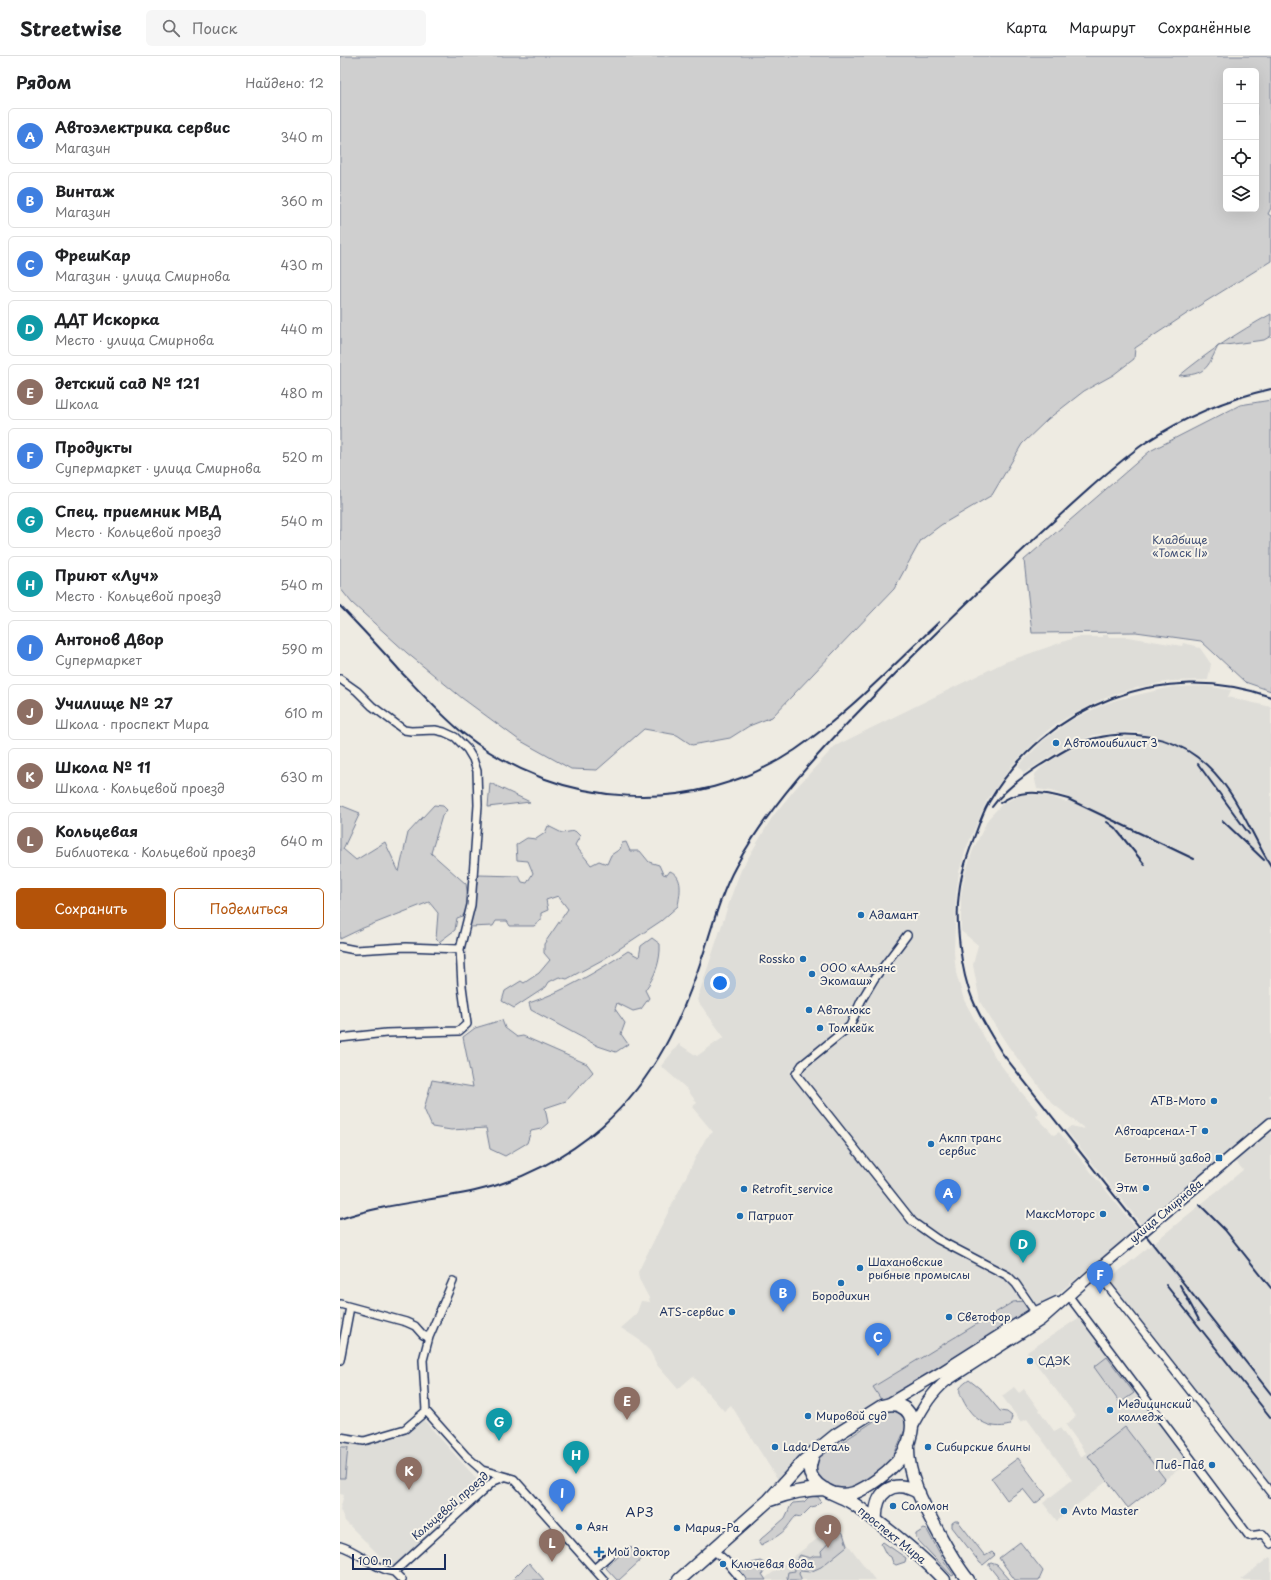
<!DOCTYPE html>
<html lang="ru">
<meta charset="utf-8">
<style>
:root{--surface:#fff;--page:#f6f6f6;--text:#202124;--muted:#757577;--line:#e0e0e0;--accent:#b45309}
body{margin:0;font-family:"Playpen Sans",sans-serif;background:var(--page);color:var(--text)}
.controls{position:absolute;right:12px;top:12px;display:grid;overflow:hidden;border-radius:6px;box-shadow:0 4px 16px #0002}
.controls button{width:36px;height:36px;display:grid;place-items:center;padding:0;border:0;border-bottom:1px solid var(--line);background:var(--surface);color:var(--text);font:20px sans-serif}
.scale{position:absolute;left:12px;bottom:10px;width:94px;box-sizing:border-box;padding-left:4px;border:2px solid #1b2f5e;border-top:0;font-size:11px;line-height:14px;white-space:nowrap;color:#1b2f5e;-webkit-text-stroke:3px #f7f3e8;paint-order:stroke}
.you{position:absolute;left:380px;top:927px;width:14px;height:14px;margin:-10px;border:3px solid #fff;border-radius:50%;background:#1a73e8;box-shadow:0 0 0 6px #1a73e833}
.badge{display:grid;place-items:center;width:26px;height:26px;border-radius:50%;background:var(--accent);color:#fff;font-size:13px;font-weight:700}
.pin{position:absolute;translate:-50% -33px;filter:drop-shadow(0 1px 2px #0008)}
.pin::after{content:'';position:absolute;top:21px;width:14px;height:12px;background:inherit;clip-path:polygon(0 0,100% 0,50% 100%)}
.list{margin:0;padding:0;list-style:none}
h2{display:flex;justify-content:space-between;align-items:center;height:52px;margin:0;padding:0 16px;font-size:17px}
h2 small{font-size:13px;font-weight:400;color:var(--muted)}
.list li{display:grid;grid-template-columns:26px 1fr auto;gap:12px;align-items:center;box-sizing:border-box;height:56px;margin:0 8px 8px;padding:0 8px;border:1px solid var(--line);border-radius:6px}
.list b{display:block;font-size:15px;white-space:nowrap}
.list p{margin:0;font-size:13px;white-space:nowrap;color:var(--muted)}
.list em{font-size:13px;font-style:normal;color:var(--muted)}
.actions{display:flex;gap:8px;padding:12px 16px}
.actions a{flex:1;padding:9px 0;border:1px solid var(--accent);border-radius:6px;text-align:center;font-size:14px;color:var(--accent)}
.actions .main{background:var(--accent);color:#fff}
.icon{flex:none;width:22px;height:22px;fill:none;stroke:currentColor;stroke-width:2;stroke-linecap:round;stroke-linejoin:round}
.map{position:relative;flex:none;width:931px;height:1524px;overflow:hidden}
header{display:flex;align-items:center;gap:24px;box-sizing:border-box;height:56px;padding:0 20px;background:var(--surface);border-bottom:1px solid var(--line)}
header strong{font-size:19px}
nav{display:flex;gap:22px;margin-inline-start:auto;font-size:14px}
.search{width:280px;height:36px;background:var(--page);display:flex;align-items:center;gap:10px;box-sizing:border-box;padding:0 14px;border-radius:6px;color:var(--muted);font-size:15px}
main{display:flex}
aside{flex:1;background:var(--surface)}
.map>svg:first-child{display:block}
.built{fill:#deddd8}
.green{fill:#cfcfcf;stroke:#757f96;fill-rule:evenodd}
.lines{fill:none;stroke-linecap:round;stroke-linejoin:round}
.street-casing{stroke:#1b2f5e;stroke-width:10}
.secondary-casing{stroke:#1b2f5e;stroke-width:13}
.primary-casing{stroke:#1b2f5e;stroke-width:15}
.street{stroke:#f7f3e8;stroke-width:7}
.secondary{stroke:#f7f3e8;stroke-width:10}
.primary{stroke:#f7f3e8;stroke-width:12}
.rail{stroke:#1b2f5e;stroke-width:2}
.poi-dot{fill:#1f6fb2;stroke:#f7f3e8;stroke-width:1.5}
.labels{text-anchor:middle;stroke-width:4;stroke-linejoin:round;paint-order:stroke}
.park-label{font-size:11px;fill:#3f4f75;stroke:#f7f3e8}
.poi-label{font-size:11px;fill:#1b2f5e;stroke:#f7f3e8;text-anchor:start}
.street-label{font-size:11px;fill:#1b2f5e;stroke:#f7f3e8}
.quarter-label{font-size:13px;letter-spacing:1px;fill:#1b2f5e;stroke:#f7f3e8}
</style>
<header>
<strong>Streetwise</strong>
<div class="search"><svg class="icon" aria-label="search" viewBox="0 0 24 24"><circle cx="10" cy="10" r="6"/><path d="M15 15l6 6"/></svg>Поиск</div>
<nav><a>Карта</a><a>Маршрут</a><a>Сохранённые</a></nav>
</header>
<main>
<aside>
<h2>Рядом<small>Найдено: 12</small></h2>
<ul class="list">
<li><span class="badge" style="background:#3f7fe0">A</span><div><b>Автоэлектрика сервис</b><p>Магазин</p></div><em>340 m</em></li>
<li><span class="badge" style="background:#3f7fe0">B</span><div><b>Винтаж</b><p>Магазин</p></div><em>360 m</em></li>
<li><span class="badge" style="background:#3f7fe0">C</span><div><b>ФрешКар</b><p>Магазин · улица Смирнова</p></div><em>430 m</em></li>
<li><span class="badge" style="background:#0f9aa8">D</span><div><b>ДДТ Искорка</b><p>Место · улица Смирнова</p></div><em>440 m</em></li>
<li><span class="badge" style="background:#8d6e63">E</span><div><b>детский сад № 121</b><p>Школа</p></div><em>480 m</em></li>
<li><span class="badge" style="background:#3f7fe0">F</span><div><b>Продукты</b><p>Супермаркет · улица Смирнова</p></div><em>520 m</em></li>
<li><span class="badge" style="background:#0f9aa8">G</span><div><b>Спец. приемник МВД</b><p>Место · Кольцевой проезд</p></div><em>540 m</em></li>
<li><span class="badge" style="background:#0f9aa8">H</span><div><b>Приют «Луч»</b><p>Место · Кольцевой проезд</p></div><em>540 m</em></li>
<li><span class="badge" style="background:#3f7fe0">I</span><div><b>Антонов Двор</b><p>Супермаркет</p></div><em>590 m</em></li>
<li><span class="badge" style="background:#8d6e63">J</span><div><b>Училище № 27</b><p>Школа · проспект Мира</p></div><em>610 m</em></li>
<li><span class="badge" style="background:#8d6e63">K</span><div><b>Школа № 11</b><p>Школа · Кольцевой проезд</p></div><em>630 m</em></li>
<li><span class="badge" style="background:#8d6e63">L</span><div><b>Кольцевая</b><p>Библиотека · Кольцевой проезд</p></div><em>640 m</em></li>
</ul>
<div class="actions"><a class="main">Сохранить</a><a>Поделиться</a></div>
</aside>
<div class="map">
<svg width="931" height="1524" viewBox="0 0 931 1524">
<rect width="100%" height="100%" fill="#eeebe2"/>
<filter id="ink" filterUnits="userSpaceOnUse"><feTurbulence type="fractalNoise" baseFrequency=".025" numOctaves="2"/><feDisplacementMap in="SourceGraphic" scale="8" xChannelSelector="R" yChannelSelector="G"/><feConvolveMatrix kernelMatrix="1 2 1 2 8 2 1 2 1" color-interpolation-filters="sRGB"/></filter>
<g filter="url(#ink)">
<path class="built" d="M763,579h5v2h20l54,9 1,-3 13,3v1l4,1 11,16 -3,16 -37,1 -31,6 -22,6 -17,7 -33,17 -15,9 -14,12 -26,26 -26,36 -21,49 -7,23 -3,23 -2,57 2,21 8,27 31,57 22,30 22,26 -3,3 18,19 5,-3 78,97 -77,63 -22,14 -18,-25 -10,-8 -71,-37 -24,-17 -113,-142 3,-9 51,-42 -7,-8 -7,9 -52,44 120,153 26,18 70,38 7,6 17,25 -171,104 -67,51 -14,14 -47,-75 -7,6 -31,-35 -15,13 -21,-24 -7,-14 -12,-12 -17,-11 15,-13 5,-14 9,1 -1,-4 -10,-19 -1,-7 62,-123 6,-11 7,-6 -21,-25 5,-4 -10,-14 -26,-23 18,-22 18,12 27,-19 -27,-37 36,-109 8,-21 32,-54 22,-27 40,-43 170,-84 72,-25h26z
M866,630l25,4 -3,7 43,10v387l-2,2 2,2v17l-12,10 1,2 -119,97 -75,-94 5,-4 14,3 -33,-26 -44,-57 -28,-44 -7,-37 5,-20 -17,-14v-36l4,-22 8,-23 15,-31 14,-15 18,-9 12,-1 17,2 18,6 1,-5 -17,-6 -14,-2 -3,-14 8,-8 21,-14 33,-13 30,-3h13l2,-5h-15l-32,3 -32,14 -38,24 -6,-7 25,-25 27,-20 32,-16 17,-6 53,-12z
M931,1074v355l-163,-205 135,-110 -8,-10z
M740,1261l108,145 -60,46 -21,-27 -50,40 -14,-18 29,-23 -45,-61 -6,3 -19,-26 12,-9 5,6 5,-4 30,42 6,-3 21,29 5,-4 -20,-28 10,-9 -49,-64z
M82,1362l61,68 -90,83 -48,-48 -5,-12 4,-14 -4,-1v-54l24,4z
M494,1470l41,54h-112z
M931,1500v24h-31z"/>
<path class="green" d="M0,0h931v152l-3,6 3,2v45l-74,46 -62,41 -1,11 -21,16 -29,16 -36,28 -26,25 -30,51 -51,30 -20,15 -27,49 -122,128 -23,9 -19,12 -38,7 -15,-10 -33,-6 -47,41 -26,-1 -52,-29 -57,-42 -55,-45 -55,-50 -12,-15zM886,15h30v138h-30z
M931,258v22l-7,4 -46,6c-11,23 -12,28 -39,30 29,-24 59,-44 92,-62z
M931,344v291l-26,-9 -44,-41 -65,-9 -104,1 -8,-73 126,-109 90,-46z
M150,727l40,19 -42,5z
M0,749l20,8 -17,36 13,11 29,-18 14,30 9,-39 26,-28 9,1 4,4 -5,6 -11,37 35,31 3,20 -6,12 -6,2 -2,12 -16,12 -3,-3 2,-26 -9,-11 -66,26 -23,11z
M208,770l14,7 13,-2 5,5 -5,9 16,20 8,-4 8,3 4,-9 9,-6 2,-6 4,-1 4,9h10l9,11 10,3 4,9 4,1 3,-4c14,6 10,22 8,35l-17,15 -57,38 -37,20 -8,-2 -10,5 -3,5 -32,21 -12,-7 3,-10 16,-10 3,2 15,-10 11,-13 -6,-7v-9l24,-35 -10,-13 -12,4 2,10 -7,3v7l-7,6h-24l-3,-5h-11l-3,5 -23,1 8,-52 41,1 3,6 5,1 6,-10 -5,-12 -11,-1 -1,-15 11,-7 9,1 9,-6z
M312,882l8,6c1,16 -5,33 -15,46l4,8 -8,11 -8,2 -16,-8 -2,6 10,14 -4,11 7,10 -12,8 -18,-6 -67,-36 -2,-7c36,-12 67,-31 99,-52l11,6 2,-11z
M162,964l3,8 12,9 6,-1 64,28 6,8 -27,29 -21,7 3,15 -7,6 -10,2 -4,12 -22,13 -15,-7 -4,-21 -35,2 -19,-3 -8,-18 8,-29 41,7 -10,-50 12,-9z
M684,1245l6,10 -148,90 -9,-14 140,-85z
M767,1301l27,36 -14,10 -26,-36z
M629,1324l14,11 17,20 7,1 5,4 -2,9c-21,6 -38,-6 -47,-25 -2,-4 -4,-7 -3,-12 2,-3 6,-6 9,-8z
M554,1354h4l7,8 1,9 -13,30 -8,10 -26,18 -12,4 -20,-3 -6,-4 -8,-17 8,-9 67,-44z
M785,1371l40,52 -37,29 -40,-52z
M0,1391h8l-3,31h-5z
M678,1402l28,37 -11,9 -12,-15 -16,11 -16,-22z
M470,1440l8,1 3,4 -5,5 -5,1 -10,10 -5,-1c-4,4 -5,6 -8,10 -6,9 -18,14 -27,19l-2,-3 2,-3 24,-21 6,-13 2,-2 11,-1z
M504,1449h2l55,40 10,12z
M615,1465h3l27,35 7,-4 3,3 -12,10 -3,-2 -28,-36v-4z
M496,1469l7,8 4,13 -26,21 -11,5 -10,-1 -1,3 2,4v2h-13l-1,-3 1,-5 7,-1 -1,-7 6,-9 10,3 4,-2h8l-1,-5 15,-16 -4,-5z
M584,1473l3,1 17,31 10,14 -2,1 -36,-38v-4z
M543,1486l23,16 -1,4 -9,3 -3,-2 -2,-6 -5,-3 -5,-10z
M680,1486l23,29 -4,9h-24l-16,-22z
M290,1490l12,13 -23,21h-2l-11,-12z
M420,1505l4,2 3,3 -5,8 4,6h-22l-11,-15 6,-1 7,4 6,-5z
M189,1507l15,17h-30l-1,-1z
M651,1507l6,2 13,15h-10l-11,-14v-2z"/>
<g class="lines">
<g class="street-casing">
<path id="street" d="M0,623l17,12 15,15 32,24 7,1 24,-1 9,2 11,5 12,12 6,10 4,12 1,34 -5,72 -2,28 -11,44 2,37 5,38 -8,7 -73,2 -46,5
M567,879l-33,44 -13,22 -11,25 -48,39 -6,9 117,148 24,17 71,37 8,8 22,32
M0,891l15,3 51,-3 54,2
M756,1215l175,222
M113,1225l-24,56 -6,23 3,51 40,45 16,14 32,9 90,101
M728,1239l181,241 14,-2 8,10
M0,1248l66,18 9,4 8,9 6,2
M0,1304l10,-53
M0,1381l24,4 41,-12 21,-18
M0,1490c19,5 34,23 54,26
M373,1494l12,10 17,20
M254,1513l17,-15
M62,1524l-8,-8 100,-91 10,-4"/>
</g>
<g class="secondary-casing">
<path id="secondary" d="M548,1348l52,-31 96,-61 21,-10
M572,1372c10,-18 18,-34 34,-47l95,-61 55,-49 175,-148"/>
</g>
<g class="primary-casing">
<path id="primary" d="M568,1390c-1,30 15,58 29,84 9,17 18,34 31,50
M474,1396c-3,9 -7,18 -1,27 8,12 24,15 36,22 9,5 17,12 25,18 25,19 49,38 70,61
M430,1444c18,-7 35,-11 55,-11
M536,1465c-2,-29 17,-44 43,-28
M339,1524l90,-80 35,-39 32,-26 46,-29c7,-2 12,-3 18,0 22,9 9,43 -3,56 -11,12 -28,25 -43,31 -6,2 -12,2 -18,1"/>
</g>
<use href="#street" class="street"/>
<use href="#secondary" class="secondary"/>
<use href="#primary" class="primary"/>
<path class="rail" d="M0,550c21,22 42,44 62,67 20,21 40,43 62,61 95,75 230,84 331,16 53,-36 98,-85 144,-128
M931,641c-107,-38 -225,7 -282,105 -6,10 -10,22 -14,33 -7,19 -14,38 -16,58 -4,28 2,79 13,105 8,20 19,37 30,55l269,341
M858,708l51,70
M660,747c21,-15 44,-11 68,-4l126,60
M652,751c12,-17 30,-30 47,-41 18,-11 37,-24 57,-28 33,-8 74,-2 101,19 38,28 50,71 74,109
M883,765l41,39
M767,766l8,6 30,37
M860,1149l25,25 46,58
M0,1163c43,-15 90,-18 135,-28 46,-10 92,-34 127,-65 54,-48 80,-107 102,-174 9,-28 17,-59 32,-86 34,-61 82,-113 131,-163 45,-47 92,-93 140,-138 27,-26 54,-51 82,-76 18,-16 36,-32 56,-46 38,-25 81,-44 126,-54
M826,1229l105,133
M840,1229l19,35"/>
</g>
</g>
<g class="poi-dot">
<circle cx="716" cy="687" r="4"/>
<circle cx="521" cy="859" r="4"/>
<circle cx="463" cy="903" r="4"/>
<circle cx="472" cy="918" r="4"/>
<circle cx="469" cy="954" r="4"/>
<circle cx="480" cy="972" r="4"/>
<circle cx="874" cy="1045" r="4"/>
<circle cx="865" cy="1075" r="4"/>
<circle cx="591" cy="1088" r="4"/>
<rect x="875" y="1098" width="8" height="8" rx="2"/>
<circle cx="806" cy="1132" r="4"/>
<circle cx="404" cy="1133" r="4"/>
<circle cx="763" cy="1158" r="4"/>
<circle cx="400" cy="1160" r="4"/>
<circle cx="520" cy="1212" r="4"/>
<circle cx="501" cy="1227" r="4"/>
<circle cx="392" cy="1256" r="4"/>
<circle cx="609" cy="1261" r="4"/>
<circle cx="690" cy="1305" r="4"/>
<circle cx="770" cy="1354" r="4"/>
<circle cx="468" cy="1360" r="4"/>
<circle cx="435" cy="1391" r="4"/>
<circle cx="588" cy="1391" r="4"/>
<circle cx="872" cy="1409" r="4"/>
<circle cx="553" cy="1450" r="4"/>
<circle cx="724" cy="1455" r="4"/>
<circle cx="239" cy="1471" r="4"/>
<circle cx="337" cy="1472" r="4"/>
<path d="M257 1490h4v4h4v4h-4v4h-4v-4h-4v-4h4z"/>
<circle cx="383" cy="1508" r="4"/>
</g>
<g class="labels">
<g class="park-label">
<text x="840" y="488">Кладбище<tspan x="840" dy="13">«Томск II»</tspan></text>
</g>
<g class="poi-label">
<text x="724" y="691">Автомоибилист 3</text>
<text x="529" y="863">Адамант</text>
<text x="455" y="907" text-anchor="end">Rossko</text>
<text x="480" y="916">ООО «Альянс<tspan x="480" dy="13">Экомаш»</tspan></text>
<text x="477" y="958">Автолюкс</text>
<text x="488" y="976">Томкейк</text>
<text x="866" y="1049" text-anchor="end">АТВ-Мото</text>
<text x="857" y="1079" text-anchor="end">Автоарсенал-Т</text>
<text x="599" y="1086">Акпп транс<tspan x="599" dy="13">сервис</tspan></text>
<text x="871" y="1106" text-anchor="end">Бетонный завод</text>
<text x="798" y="1136" text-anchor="end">Этм</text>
<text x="412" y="1137">Retrofit_service</text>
<text x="755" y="1162" text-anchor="end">МаксМоторс</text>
<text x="408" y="1164">Патриот</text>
<text x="528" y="1210">Шахановские<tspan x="528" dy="13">рыбные промыслы</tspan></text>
<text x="501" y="1244" text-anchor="middle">Бородихин</text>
<text x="384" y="1260" text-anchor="end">ATS-сервис</text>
<text x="617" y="1265">Светофор</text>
<text x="698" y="1309">СДЭК</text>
<text x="778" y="1352">Медицинский<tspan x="778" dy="13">колледж</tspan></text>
<text x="476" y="1364">Мировой суд</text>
<text x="443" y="1395">Lada Dеталь</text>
<text x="596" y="1395">Сибирские блины</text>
<text x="864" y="1413" text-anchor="end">Пив-Пав</text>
<text x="561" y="1454">Соломон</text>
<text x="732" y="1459">Avto Master</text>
<text x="247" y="1475">Аян</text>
<text x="345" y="1476">Мария-Ра</text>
<text x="267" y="1500">Мой доктор</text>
<text x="391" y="1512">Ключевая вода</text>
</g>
<g class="street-label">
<text transform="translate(826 1155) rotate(-40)" y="4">улица Смирнова</text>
<text transform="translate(110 1450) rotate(-41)" y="4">Кольцевой проезд</text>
<text transform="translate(552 1479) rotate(39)" y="4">проспект Мира</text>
</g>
<g class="quarter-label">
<text x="300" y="1461">АРЗ</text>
</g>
</g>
</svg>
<div class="controls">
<button>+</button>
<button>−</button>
<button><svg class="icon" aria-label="locate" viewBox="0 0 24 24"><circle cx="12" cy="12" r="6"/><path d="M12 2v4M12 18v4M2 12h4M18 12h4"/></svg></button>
<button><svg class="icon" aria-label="layers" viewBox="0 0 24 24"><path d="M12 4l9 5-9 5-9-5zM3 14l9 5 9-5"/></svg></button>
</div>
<div class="scale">100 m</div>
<div class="you"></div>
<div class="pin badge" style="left:608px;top:1156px;background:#3f7fe0">A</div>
<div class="pin badge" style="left:443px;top:1256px;background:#3f7fe0">B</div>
<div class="pin badge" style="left:538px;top:1300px;background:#3f7fe0">C</div>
<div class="pin badge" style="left:683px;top:1207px;background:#0f9aa8">D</div>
<div class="pin badge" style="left:287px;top:1364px;background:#8d6e63">E</div>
<div class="pin badge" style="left:760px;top:1238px;background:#3f7fe0">F</div>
<div class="pin badge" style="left:159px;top:1385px;background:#0f9aa8">G</div>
<div class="pin badge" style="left:236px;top:1418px;background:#0f9aa8">H</div>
<div class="pin badge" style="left:222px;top:1456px;background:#3f7fe0">I</div>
<div class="pin badge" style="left:488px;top:1492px;background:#8d6e63">J</div>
<div class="pin badge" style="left:69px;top:1434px;background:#8d6e63">K</div>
<div class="pin badge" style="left:212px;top:1506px;background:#8d6e63">L</div>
</div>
</main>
